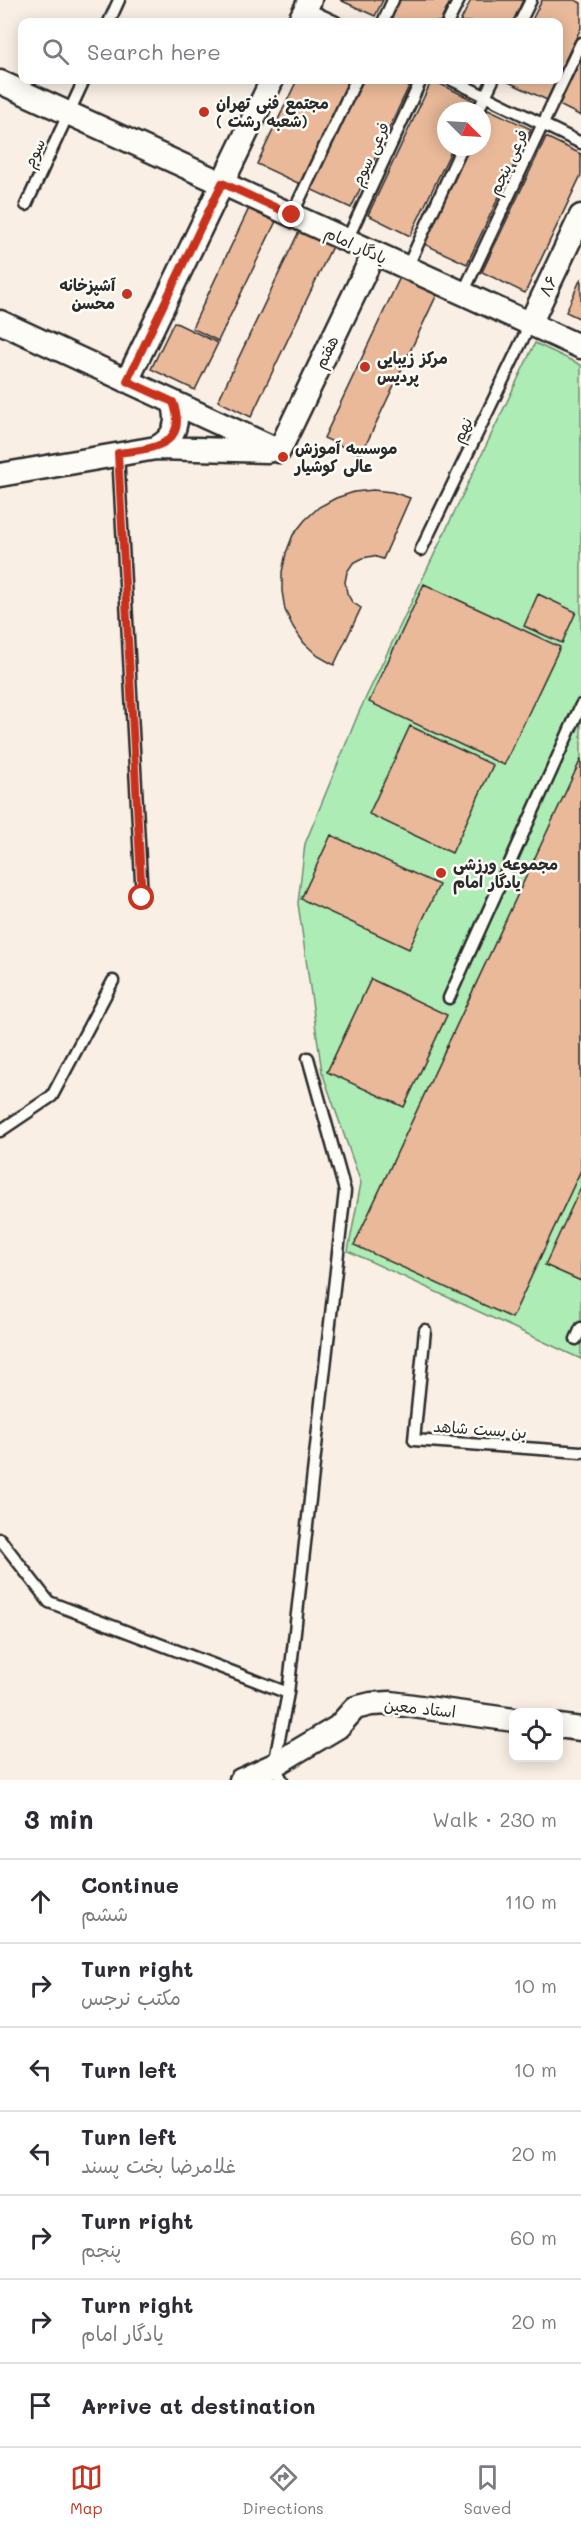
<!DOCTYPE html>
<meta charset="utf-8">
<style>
:root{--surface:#fff;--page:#f2f2f3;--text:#2b2b33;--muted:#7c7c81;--line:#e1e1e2;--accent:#c8321e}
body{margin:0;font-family:Mali,"Playpen Sans Arabic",sans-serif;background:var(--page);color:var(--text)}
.controls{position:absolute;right:18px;bottom:18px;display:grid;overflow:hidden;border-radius:12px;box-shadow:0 3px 15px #0003}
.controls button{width:54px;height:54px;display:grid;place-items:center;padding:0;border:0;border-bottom:2px solid var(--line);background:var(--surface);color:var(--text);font:30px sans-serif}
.compass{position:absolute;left:437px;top:102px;width:54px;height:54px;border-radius:50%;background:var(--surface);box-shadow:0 3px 15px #0003;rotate:114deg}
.stop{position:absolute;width:18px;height:18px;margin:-14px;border:4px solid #c8321e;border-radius:50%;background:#fff}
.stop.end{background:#c8321e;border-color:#fff;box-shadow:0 2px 6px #0008}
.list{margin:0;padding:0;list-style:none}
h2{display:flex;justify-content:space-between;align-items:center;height:78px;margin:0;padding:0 24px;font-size:26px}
h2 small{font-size:20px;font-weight:400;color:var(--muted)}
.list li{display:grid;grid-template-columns:39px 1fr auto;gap:18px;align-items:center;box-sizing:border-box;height:84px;padding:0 24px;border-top:2px solid var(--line)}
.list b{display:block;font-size:22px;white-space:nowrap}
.list p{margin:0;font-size:20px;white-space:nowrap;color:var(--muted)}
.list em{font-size:20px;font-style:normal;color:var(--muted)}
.icon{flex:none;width:33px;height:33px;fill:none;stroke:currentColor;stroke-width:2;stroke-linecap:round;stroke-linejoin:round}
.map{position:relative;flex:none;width:581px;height:1780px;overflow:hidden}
.search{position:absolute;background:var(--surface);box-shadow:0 3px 15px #0003;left:18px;right:18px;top:18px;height:66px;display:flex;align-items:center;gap:15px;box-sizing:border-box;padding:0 21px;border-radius:12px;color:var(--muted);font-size:22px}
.sheet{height:666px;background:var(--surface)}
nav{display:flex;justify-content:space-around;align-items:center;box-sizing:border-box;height:84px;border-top:2px solid var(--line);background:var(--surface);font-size:16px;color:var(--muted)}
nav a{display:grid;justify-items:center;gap:3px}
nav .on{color:var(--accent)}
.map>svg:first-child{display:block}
.green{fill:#adecb4;stroke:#6c8c70;stroke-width:1.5}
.building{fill:#e9b999;stroke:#2b2b2b;stroke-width:1.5}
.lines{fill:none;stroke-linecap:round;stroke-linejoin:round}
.lane-casing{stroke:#2b2b2b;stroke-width:15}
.street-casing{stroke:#2b2b2b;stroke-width:27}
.lane{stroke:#fdfcf7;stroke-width:10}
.street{stroke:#fdfcf7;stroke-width:22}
.route{stroke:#c8321e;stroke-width:8}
.poi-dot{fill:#c8321e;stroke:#fdfcf7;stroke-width:2}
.labels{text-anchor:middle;stroke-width:5;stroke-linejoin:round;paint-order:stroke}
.poi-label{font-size:16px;font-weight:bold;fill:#2b2b2b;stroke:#fdfcf7;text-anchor:start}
.street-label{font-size:16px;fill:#2b2b2b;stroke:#fdfcf7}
</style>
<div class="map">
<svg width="581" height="1780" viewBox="0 0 581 1780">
<rect width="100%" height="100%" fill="#f9efe4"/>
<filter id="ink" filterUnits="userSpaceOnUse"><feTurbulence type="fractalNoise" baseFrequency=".0167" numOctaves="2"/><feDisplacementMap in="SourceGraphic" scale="12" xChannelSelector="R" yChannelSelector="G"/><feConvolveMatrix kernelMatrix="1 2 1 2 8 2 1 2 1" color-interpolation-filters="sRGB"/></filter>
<g filter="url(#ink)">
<path class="green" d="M535,343l46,22v994l-233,-108 13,-68 -39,-111 -24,-169 7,-59 54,-132z"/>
<path class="building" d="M340,0h43l-8,16z
M398,0h53l-11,22h-52z
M471,0h52l-10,22h-53z
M542,0h33l6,3v25l-23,47v-53h-27z
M581,59v57l-22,-11z
M297,80h53l-50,104 -43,-20z
M360,80h52l-61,128 -43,-20z
M432,80l43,21 -5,10h-24v36h7l-43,89 -42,-21z
M504,80h52l-9,20z
M488,109l43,20 -64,135 -43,-20 46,-97h12v-24z
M546,137l35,17v21l-56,118 -43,-21z
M252,202l27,13 -61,126 -26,-13z
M302,225l33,15 -84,177 -33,-16z
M402,273l37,17 -78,165 -37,-17z
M581,278v41l-15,-7z
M174,322l44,21 -23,47 -44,-21z
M373,490l19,2 18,6 -27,61 -10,-3 -10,2 -10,5 -6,9 -2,10 2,11 5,9 9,6 -27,57 -16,-9 -14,-13 -11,-16 -8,-17 -3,-19v-19l4,-19 7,-18 12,-15 14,-13 17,-9 18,-6z
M424,584l136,63 -56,118 -135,-63z
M538,594l38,18 -14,31 -38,-17z
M410,726l83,39 -41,88 -83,-39z
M581,759v411l-69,148 -158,-73z
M331,835l108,50 -30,64 -108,-50z
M371,979l76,36 -43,92 -77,-35z
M581,1187v94l-36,-16z"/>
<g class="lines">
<g class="lane-casing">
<path id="lane" d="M306,8l30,14
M109,22l10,-22
M383,22l10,-22
M448,22l11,-22
M520,22l11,-22
M452,80l129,63
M478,111l15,-31
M26,205l58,-125
M292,215l64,-135
M347,240l74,-160
M407,268l55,-121
M463,293l118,-250
M118,453l24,445
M421,550l109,-226
M449,998l132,-293
M0,1131l52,-35 61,-115
M425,1330l-11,110 167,12
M576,1339l5,-11
M0,1539l49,63 239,91
M282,1780l-8,-15 14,-72 57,-502 -37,-133"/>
</g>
<g class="street-casing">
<path id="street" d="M299,22l11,-22
M0,82l581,265
M0,322l279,129
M530,324l51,-108
M127,381l145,-301
M156,448c19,-10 24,-26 17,-46
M279,451l95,-198
M0,475l156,-27 112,3
M558,1726l23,3
M241,1780l33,-15 64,-38 17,-19 16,-4 20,-1 123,17"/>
</g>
<use href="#lane" class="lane"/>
<use href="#street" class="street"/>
</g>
</g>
<g class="lines" filter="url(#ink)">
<path class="route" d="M142,898l-24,-445c31,-4 72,-6 55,-51l-46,-21 95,-198 70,32"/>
</g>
<g class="poi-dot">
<circle cx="204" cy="112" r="6"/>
<circle cx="127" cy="294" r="6"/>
<circle cx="365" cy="367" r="6"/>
<circle cx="283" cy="457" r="6"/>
<circle cx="441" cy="873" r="6"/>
</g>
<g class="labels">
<g class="poi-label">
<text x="216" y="109">مجتمع فنی تهران<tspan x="216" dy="18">( شعبه رشت)</tspan></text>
<text x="115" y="291" text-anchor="end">آشپزخانه<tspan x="115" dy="18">محسن</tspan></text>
<text x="377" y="364">مرکز زیبایی<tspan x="377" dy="18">پردیس</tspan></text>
<text x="295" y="454">موسسه آموزش<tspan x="295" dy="18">عالی کوشیار</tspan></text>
<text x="453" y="870">مجموعه ورزشی<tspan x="453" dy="18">یادگار امام</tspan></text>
</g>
<g class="street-label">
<text transform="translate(34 153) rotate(-65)" y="6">سوم</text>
<text transform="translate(370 154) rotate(-65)" y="6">فرعی سوم</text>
<text transform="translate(508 162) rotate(-65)" y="6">فرعی پنجم</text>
<text transform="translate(356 245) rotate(25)" y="6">یادگار امام</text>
<text transform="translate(548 286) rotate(-65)" y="6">۸۶</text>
<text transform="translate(326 352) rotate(-64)" y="6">هفتم</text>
<text transform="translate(462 430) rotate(-64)" y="6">نهم</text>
<text transform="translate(480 1429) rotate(4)" y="6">بن بست شاهد</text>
<text transform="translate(420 1708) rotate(6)" y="6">استاد معین</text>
</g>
</g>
</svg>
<div class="controls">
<button><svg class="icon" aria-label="locate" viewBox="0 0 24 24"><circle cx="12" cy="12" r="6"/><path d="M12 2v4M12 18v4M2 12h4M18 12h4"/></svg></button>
</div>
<svg class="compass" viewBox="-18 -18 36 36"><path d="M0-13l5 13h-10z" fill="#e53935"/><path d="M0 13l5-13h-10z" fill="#7c7c81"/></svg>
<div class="stop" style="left:142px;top:898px"></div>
<div class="stop end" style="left:292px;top:215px"></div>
<div class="search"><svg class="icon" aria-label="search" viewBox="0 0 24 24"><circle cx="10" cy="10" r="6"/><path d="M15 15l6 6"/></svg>Search here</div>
</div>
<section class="sheet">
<h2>3 min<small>Walk · 230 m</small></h2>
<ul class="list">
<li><svg class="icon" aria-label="ahead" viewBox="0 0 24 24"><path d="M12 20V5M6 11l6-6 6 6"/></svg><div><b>Continue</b><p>ششم</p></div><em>110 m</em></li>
<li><svg class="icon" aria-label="right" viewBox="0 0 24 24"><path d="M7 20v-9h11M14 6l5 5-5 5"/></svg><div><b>Turn right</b><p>مکتب نرجس</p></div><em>10 m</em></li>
<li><svg class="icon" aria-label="left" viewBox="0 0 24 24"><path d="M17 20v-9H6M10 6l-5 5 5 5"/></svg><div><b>Turn left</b></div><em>10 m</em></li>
<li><svg class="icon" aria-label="left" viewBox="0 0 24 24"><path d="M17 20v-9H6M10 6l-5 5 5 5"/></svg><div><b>Turn left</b><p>غلامرضا بخت پسند</p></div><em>20 m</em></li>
<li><svg class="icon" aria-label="right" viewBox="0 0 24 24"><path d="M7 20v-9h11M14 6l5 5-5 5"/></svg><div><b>Turn right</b><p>پنجم</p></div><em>60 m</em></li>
<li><svg class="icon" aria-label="right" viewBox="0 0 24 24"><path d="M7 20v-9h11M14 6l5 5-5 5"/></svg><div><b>Turn right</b><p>یادگار امام</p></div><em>20 m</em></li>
<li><svg class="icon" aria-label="arrive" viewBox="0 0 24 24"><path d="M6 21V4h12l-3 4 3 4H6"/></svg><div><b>Arrive at destination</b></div></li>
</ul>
</section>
<nav>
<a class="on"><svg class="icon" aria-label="map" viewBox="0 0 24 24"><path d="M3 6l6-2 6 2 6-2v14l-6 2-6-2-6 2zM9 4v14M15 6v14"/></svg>Map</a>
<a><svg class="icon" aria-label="directions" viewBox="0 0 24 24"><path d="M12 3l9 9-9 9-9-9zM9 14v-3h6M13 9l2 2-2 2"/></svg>Directions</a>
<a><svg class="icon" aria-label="saved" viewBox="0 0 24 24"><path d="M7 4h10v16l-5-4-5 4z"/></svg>Saved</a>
</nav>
